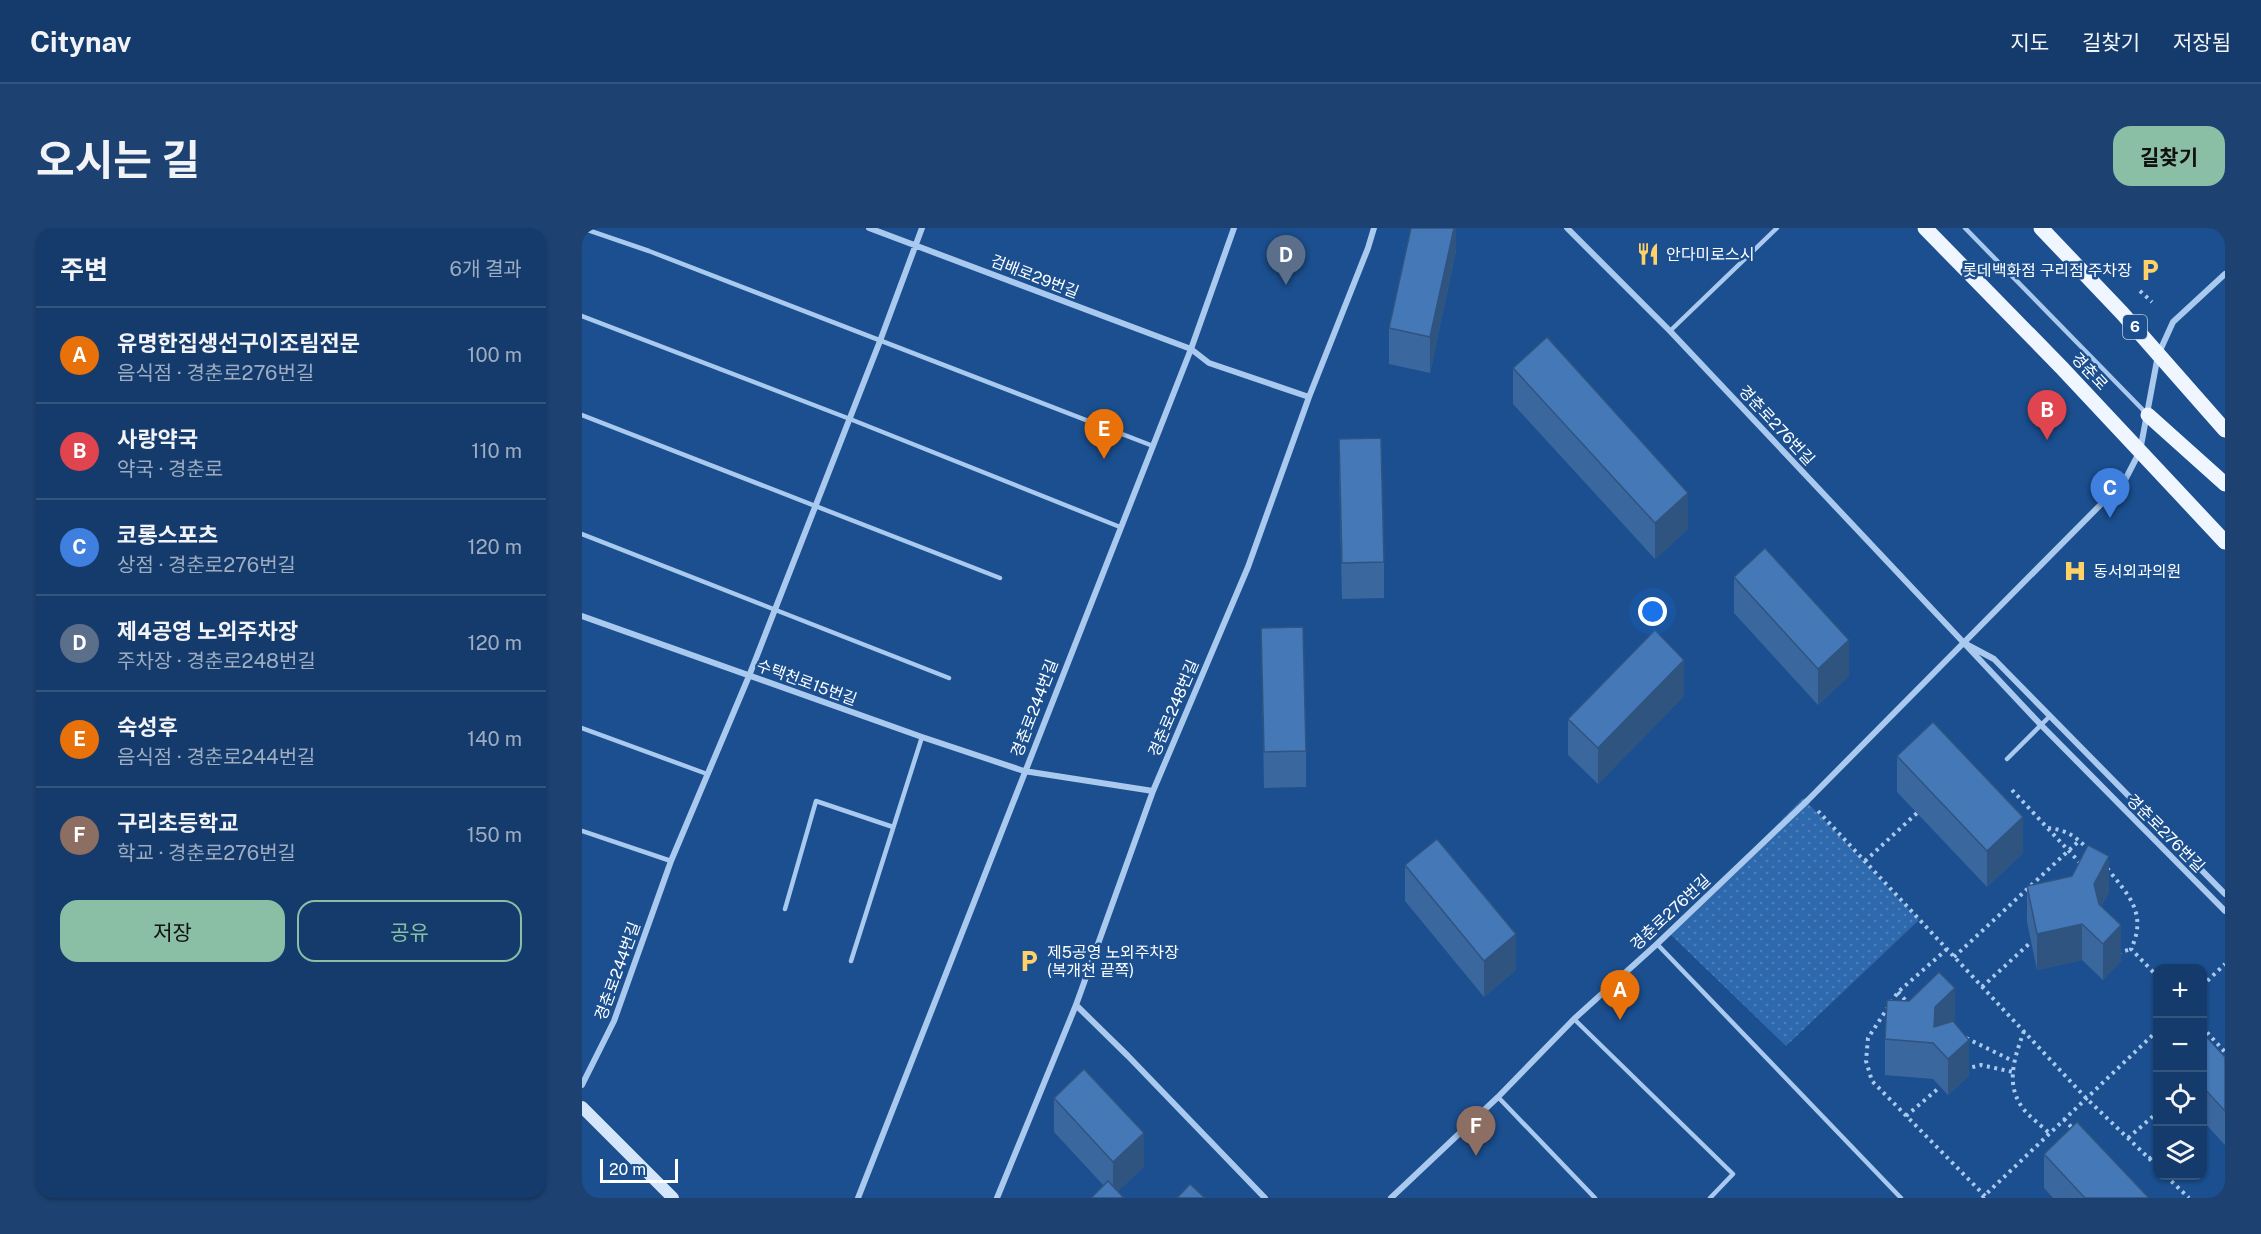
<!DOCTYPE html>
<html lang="ko">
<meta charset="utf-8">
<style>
:root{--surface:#143b6b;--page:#1d4271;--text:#f1f3f6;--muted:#9dadc1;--line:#33557e;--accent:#8abfa5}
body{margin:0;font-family:"Public Sans","Noto Sans KR",sans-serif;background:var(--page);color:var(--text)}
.controls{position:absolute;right:18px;bottom:18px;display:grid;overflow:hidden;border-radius:12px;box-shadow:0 2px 4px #0004}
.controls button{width:54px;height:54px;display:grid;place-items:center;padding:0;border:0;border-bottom:2px solid var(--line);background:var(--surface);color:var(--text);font:30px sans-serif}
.scale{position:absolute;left:18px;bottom:15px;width:78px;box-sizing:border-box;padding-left:6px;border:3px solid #fff;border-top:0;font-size:16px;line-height:21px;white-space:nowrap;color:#fff;-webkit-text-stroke:4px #1b4f8f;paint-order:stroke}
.you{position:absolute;left:1071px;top:384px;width:21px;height:21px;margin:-15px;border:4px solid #fff;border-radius:50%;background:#1a73e8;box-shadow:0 0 0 9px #1a73e833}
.badge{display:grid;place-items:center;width:39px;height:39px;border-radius:50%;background:var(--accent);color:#fff;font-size:20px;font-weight:700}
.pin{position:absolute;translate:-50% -50px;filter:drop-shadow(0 2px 3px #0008)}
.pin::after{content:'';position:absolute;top:32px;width:21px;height:18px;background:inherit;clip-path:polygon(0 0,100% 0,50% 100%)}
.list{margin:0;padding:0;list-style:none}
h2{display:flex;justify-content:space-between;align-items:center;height:78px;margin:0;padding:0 24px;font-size:26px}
h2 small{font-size:20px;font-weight:400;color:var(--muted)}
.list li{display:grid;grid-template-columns:39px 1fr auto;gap:18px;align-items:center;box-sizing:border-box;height:96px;padding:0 24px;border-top:2px solid var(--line)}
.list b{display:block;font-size:22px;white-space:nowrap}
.list p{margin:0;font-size:20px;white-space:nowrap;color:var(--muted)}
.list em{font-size:20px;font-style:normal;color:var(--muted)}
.actions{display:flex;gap:12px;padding:18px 24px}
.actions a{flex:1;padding:14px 0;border:2px solid var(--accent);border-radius:18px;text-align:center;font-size:21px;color:var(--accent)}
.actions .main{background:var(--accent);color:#111}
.icon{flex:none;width:33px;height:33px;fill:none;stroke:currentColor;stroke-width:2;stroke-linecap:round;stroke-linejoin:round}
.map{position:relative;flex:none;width:1643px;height:970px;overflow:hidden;border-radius:18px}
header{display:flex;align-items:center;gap:36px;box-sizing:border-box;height:84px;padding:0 30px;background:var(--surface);border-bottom:2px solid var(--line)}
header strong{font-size:28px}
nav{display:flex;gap:33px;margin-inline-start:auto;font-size:21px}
.intro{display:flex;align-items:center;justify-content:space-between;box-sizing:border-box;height:144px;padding:0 36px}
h1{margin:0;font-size:42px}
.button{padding:15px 27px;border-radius:18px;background:var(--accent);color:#111;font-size:21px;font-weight:700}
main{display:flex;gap:36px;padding:0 36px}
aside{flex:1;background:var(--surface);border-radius:18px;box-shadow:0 2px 4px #0004}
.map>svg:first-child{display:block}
.park{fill:url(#park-dots)}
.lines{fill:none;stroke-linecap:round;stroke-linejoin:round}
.path{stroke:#a9c9ee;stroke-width:4;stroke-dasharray:3 4.5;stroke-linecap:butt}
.lane{stroke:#a9c9ee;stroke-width:4.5}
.street{stroke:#a9c9ee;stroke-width:6}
.secondary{stroke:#d6e6fa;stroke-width:12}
.primary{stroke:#f0f6ff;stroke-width:15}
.wall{fill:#3a679d}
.shaded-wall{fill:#305480}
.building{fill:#4478b7;stroke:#305480;stroke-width:1.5}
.labels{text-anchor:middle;stroke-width:5;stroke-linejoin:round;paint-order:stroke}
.shield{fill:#1b4f8f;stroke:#bbcadd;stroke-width:1.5}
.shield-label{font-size:15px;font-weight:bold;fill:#fff}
.poi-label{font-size:16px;fill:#fff;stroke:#1b4f8f;text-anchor:start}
.street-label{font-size:16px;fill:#fff;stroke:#1b4f8f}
</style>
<header>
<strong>Citynav</strong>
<nav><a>지도</a><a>길찾기</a><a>저장됨</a></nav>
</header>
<div class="intro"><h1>오시는 길</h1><a class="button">길찾기</a></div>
<main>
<aside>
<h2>주변<small>6개 결과</small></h2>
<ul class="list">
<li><span class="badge" style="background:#e8710a">A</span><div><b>유명한집생선구이조림전문</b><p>음식점 · 경춘로276번길</p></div><em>100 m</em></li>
<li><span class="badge" style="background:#e0444e">B</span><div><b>사랑약국</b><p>약국 · 경춘로</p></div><em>110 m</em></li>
<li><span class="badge" style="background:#3f7fe0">C</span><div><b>코롱스포츠</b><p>상점 · 경춘로276번길</p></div><em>120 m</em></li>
<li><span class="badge" style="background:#5c6f8a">D</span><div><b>제4공영 노외주차장</b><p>주차장 · 경춘로248번길</p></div><em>120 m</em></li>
<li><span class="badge" style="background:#e8710a">E</span><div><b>숙성후</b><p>음식점 · 경춘로244번길</p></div><em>140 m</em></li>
<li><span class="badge" style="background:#8d6e63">F</span><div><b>구리초등학교</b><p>학교 · 경춘로276번길</p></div><em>150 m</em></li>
</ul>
<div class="actions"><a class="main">저장</a><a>공유</a></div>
</aside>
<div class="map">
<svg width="1643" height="970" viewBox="0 0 1643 970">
<defs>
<pattern id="park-dots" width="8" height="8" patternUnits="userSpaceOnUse" patternTransform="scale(1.5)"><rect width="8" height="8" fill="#2e69ad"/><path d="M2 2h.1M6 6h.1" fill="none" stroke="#4d80b9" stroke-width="1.8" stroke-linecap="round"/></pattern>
</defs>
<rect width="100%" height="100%" fill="#1b4f8f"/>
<path class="park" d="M1221,570l116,122 -133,126 -116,-112z"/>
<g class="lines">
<path class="path" d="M1558,63l12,11
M1430,562l71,76
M1236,583l268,287 72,69
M1466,600c19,2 27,8 40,21
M1283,633l52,-48
M1525,640c21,27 41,45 24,81l27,28
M1365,721l-49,43 -30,46 -2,23 6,20 115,117
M1536,725l13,-4
M1372,729l126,-117
M1620,758l23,-22
M1400,759l49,-45
M1316,764l10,11
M1620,799l23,25
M1442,803c-9,25 -19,52 -2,76 7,10 19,18 27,26
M1384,810l47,23
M1383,841l16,-4 32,7
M1324,888l34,-29
M1482,891l10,11
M1546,910l30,-26
M1567,931l9,-7
M1584,948l23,22
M1400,970l176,-168"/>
<path class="lane" d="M0,0l67,23 504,195
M1383,0l181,185
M0,88l268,103 270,108
M1088,103l107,-103
M0,187l418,163
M0,306l367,144
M0,500l125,46
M1425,531l43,-43
M0,603l89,30
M203,681l31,-108 77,26
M1075,716l244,254
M269,733l71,-224
M992,791l159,155 -23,24
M916,869l97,101"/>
<path class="street" d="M287,0l322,121 18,14 100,34
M985,0l103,103 294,312
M0,388l340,121 102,34 129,20
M1643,666l-231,-235 -30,-16 77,82 184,186
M494,777l52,51 137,142
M0,857l32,-64 57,-160 78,-185 131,-335 42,-113
M276,970l333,-849 43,-121
M415,970l79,-193 77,-214 95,-224 61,-170 59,-149 6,-20
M809,970l107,-101 76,-78 83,-75 151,-144 317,-320 15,-29 18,-96 15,-33 52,-48"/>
<path class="secondary" d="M0,879l91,91"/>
<path class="primary" d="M1343,0l137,140 163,174
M1459,0l81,85 103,117
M1566,187l77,69"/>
</g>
<path class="wall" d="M874,0v23l-26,122 -41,-9v-36z
M931,140l175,161 -33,30 -142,-155z
M757,211l45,123v36l-42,1 -3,-124z
M1152,349l115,99 -31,29 -84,-92z
M679,400l45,123v36l-42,1z
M1102,468l-86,88 -30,-29v-36z
M1315,528l126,97 -36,34 -90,-95z
M823,637l111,105 -32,27 -79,-96z
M1445,658l82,6 -8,15 20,54 -18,19 -21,-20 -45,10 -10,-48z
M1373,796l14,52 -21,19 -15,-16 -48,-4v-36z
M1620,804l23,25v88l-23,-25z
M472,870l90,69 -26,24 -14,-5 -50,-54z
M1462,926l105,44h-96l-9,-10z"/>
<path class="shaded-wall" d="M872,0h2v23l-26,122v-36z
M1106,265v36l-33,30v-36z
M1267,412v36l-31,29v-36z
M1102,432v36l-86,88v-36z
M1441,589v36l-36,34v-36z
M1527,628v36l-15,28v-36z
M1500,696v36l-45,10v-36z
M1539,697v36l-18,19v-36z
M934,706v36l-32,27v-36z
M1373,760v36l-21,3 1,-20z
M1387,812v36l-21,19v-36z
M562,905v34l-31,29v-34z"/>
<path class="building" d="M829,0h43l-24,109 -41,-9z
M965,109l141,156 -33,30 -142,-155z
M799,210l3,124 -42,1 -3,-124z
M1183,320l84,92 -31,29 -84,-92z
M721,399l3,124 -42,1 -3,-124z
M1073,402l29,30 -86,88 -30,-29z
M1351,494l90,95 -36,34 -90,-95z
M855,611l79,95 -32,27 -79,-96z
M1506,617l21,11 -15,28 5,20 22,21 -18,19 -21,-20 -45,10 -10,-48 45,-10z
M1357,744l16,16 -20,19 -1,20 19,-6 16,19 -21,19 -15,-16 -48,-4 2,-39 22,1z
M1620,804l23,25v54l-23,-25z
M502,841l60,64 -31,29 -59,-64z
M1495,894l72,76h-64l-41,-44z
M526,953l16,17h-33z
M608,956l15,14h-28z"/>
<defs>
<g id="restaurant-bare" transform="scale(1.8)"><path d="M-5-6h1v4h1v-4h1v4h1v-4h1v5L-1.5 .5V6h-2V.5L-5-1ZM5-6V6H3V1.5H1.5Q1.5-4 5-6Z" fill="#ffd166" stroke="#1b4f8f" stroke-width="2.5" paint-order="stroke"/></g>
<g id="parking-bare" transform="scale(1.8)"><path d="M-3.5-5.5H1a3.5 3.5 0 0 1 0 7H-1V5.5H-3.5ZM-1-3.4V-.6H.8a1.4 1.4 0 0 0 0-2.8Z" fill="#ffd166" stroke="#1b4f8f" stroke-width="2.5" paint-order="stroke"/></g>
<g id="hospital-bare" transform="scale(1.8)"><path d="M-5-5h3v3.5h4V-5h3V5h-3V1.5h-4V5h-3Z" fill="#ffd166" stroke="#1b4f8f" stroke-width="2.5" paint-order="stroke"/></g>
</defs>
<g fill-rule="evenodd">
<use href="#restaurant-bare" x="1066" y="26"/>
<use href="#parking-bare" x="1568" y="42"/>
<use href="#hospital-bare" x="1493" y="343"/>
<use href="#parking-bare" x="447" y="733"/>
</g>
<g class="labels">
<rect class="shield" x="1541" y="87" width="24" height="24" rx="4.5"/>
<g class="shield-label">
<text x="1553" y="104">6</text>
</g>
<g class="poi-label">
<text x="1084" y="32">안다미로스시</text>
<text x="1550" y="48" text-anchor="end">롯데백화점 구리점 주차장</text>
<text x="1511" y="349">동서외과의원</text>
<text x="465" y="730">제5공영 노외주차장<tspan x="465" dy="18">(복개천 끝쪽)</tspan></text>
</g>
<g class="street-label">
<text transform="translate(453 48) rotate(21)" y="6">검배로29번길</text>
<text transform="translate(1508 143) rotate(47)" y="6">경춘로</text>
<text transform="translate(1195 197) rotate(47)" y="6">경춘로276번길</text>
<text transform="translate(225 454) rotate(20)" y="6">수택천로15번길</text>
<text transform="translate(452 480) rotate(-69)" y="6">경춘로244번길</text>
<text transform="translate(591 480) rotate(-67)" y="6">경춘로248번길</text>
<text transform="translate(1584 605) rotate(45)" y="6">경춘로276번길</text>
<text transform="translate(1088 684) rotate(-43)" y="6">경춘로276번길</text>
<text transform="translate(35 743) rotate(-70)" y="6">경춘로244번길</text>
</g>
</g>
</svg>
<div class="controls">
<button>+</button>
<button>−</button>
<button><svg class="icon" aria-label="locate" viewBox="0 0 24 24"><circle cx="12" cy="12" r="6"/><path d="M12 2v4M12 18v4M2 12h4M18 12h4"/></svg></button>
<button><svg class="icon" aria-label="layers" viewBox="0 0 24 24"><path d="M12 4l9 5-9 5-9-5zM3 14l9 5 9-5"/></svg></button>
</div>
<div class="scale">20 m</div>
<div class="you"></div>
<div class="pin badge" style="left:1038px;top:792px;background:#e8710a">A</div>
<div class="pin badge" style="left:1465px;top:212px;background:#e0444e">B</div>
<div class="pin badge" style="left:1528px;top:290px;background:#3f7fe0">C</div>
<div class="pin badge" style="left:704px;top:57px;background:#5c6f8a">D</div>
<div class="pin badge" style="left:522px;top:231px;background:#e8710a">E</div>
<div class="pin badge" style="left:894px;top:928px;background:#8d6e63">F</div>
</div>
</main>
